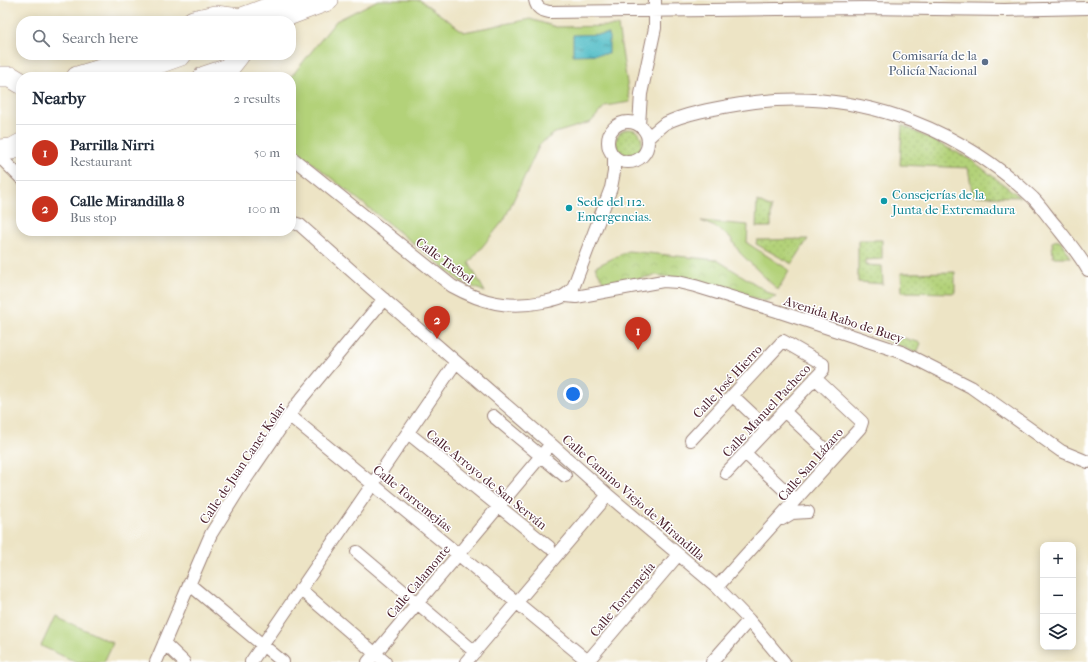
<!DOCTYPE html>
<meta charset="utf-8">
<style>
:root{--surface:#fff;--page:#f2f2f3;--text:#1f2937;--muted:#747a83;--line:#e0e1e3;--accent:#c8321e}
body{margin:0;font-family:"IM FELL French Canon",serif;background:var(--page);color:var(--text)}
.controls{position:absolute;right:12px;bottom:12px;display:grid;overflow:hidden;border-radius:8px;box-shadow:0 2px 10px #0003}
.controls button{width:36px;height:36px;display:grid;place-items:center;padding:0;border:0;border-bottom:1px solid var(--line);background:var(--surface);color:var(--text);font:20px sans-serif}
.you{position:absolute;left:573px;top:394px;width:14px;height:14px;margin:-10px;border:3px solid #fff;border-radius:50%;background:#1a73e8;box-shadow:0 0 0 6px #1a73e833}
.badge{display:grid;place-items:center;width:26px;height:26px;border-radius:50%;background:var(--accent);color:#fff;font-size:13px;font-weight:700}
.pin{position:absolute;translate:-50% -33px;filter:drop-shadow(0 1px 2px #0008)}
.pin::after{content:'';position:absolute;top:21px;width:14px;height:12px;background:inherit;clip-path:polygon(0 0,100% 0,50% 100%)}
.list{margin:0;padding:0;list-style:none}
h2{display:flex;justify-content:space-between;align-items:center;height:52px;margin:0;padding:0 16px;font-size:17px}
h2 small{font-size:13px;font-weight:400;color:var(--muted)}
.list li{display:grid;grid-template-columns:26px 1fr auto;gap:12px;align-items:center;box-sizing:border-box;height:56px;padding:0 16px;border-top:1px solid var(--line)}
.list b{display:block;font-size:15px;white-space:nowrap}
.list p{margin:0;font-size:13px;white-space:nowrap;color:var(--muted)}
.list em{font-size:13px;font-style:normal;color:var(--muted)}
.icon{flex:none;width:22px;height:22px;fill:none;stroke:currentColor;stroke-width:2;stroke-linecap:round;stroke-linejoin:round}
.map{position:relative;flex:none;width:1088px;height:662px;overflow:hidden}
.search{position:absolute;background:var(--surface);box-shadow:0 2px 10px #0003;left:16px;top:16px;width:280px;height:44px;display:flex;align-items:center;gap:10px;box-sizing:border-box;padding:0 14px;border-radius:16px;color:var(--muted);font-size:15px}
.panel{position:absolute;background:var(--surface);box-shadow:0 2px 10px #0003;left:16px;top:72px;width:280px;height:164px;border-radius:16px}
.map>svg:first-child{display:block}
.grass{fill:url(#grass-dots);stroke:#7e7852}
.park{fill:url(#park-crowns);stroke:#7e7852}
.garden{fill:#b3d279;stroke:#7e7852}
.water{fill:url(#water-ripples);stroke:#4c6d78}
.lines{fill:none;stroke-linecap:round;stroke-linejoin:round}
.street-casing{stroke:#9c8278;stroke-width:14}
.highway-casing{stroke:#9c8278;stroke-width:22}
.street{stroke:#fff;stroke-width:12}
.highway{stroke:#fff;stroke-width:21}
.service-dot{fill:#5c6f8a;stroke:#fff;stroke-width:1.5}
.culture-dot{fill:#0f9aa8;stroke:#fff;stroke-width:1.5}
.labels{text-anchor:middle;stroke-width:3;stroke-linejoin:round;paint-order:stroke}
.service-label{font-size:13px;fill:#4e5e75;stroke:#fff;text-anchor:end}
.culture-label{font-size:13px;fill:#0d838f;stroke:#fff;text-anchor:start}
.street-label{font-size:13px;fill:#4a1f2b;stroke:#fff}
</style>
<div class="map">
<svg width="1088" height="662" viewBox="0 0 1088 662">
<defs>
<pattern id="grass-dots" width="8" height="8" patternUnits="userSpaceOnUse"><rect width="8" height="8" fill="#b3d279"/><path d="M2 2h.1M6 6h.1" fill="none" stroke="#9bb469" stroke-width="1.8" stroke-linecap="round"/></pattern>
<pattern id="park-crowns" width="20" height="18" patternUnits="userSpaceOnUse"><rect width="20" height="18" fill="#b3d279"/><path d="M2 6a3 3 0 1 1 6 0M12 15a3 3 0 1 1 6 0" fill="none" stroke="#9bb469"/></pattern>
<pattern id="water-ripples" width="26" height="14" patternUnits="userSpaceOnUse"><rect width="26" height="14" fill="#4dbbc5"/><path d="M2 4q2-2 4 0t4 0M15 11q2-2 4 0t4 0" fill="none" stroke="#4297a0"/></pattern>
</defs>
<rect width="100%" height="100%" fill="#fff"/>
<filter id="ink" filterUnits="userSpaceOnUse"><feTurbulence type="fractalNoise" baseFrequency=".025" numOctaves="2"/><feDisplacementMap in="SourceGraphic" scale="8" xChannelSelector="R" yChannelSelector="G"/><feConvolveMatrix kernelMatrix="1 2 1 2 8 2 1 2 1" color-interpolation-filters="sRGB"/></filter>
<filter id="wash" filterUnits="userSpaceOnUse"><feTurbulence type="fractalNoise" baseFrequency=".012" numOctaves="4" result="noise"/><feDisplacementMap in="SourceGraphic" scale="16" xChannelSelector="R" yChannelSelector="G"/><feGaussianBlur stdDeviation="0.9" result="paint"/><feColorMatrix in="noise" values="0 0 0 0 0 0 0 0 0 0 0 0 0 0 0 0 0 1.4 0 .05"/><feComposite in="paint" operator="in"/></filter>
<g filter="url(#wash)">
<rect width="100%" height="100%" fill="#ede4c5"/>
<path class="grass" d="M902,125l68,34 50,38 -47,-1 -5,-28 -68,-3z
M616 142a13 13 0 1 1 26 0a13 13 0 1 1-26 0Z
M757,201l12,6h2v20h-15z
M808,239l-16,25 -36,-20 1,-4z
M858,240h24v19l-17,1v5l17,1 1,18 -25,-2z
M1057,240l4,2 10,15h-18l-1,-15z
M955,272v21l-53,-1 -1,-19z
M879,331l42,12 -4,10 -39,-16z"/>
<path class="park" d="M628,251l89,9 59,37 -11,4 -59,-18 -50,-8 -50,11 -11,-19z"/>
<path class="garden" d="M378,0h42l44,32 66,-13 26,8 62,-1 12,76 -25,4 -14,16 -36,11 -15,11 -36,76 -35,43 16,29 -23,-10 -171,-136v-69l45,-56z
M701,221l47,4 -1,18 42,27 -11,20 -38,-37 -10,-16 -15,-10z
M55,616l58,27 -9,19h-28l-35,-16z"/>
<path class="water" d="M609,34v20l-36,1v-20z"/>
</g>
<g filter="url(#ink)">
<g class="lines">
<g class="street-casing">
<path id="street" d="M535,0c2,9 6,10 14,12l315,-4 141,2 83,-2
M608 142a20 20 0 1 1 40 0a20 20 0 1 1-40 0Z
M639,125l2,-31 14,-66v-28
M648,138c5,-5 11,-10 16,-14 21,-11 53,-16 77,-20 109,-18 212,19 292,94 8,8 15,19 23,28 11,14 23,28 32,44
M0,157l21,21
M291,157l161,129c31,17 56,23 91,16 14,-3 20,-3 30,-14l38,-100 3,-16v-15
M291,222l9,3 72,64 179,155 57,51 109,92 32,33 35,42
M566,296l10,1 87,-16 15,1 17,4 82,25 127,42 67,34 90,64 27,11
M733,396l35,33
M784,411l49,46
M290,416l299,246
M493,416l72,60
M408,433l141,114
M691,440l92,-99 40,23v6l-97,103
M745,453l50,47
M782,519l10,-6 16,-1
M357,552l118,100
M189,584l94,78
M717,587l143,-159 2,-6 -47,-44
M300,589l85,73
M164,643l20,19
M156,662l55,-128 32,-51 54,-79 87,-105
M251,662l205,-300
M368,662l183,-218
M466,662l142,-167
M587,662l91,-107
M712,662l37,-42"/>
</g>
<g class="highway-casing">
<path id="highway" d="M275,20l53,-20
M193,21l22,-5 25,3 3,2
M234,21l56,-21
M122,76l59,-21
M0,77h11l10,6
M77,77l33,-10 30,-12
M204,77l24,-8 11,-14
M0,150l12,-1 9,-5"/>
</g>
<use href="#street" class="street"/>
<use href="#highway" class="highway"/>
</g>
</g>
<circle class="service-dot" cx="985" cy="62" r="4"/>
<g class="culture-dot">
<circle cx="884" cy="201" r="4"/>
<circle cx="569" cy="208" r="4"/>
</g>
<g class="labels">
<g class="service-label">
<text x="977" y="60">Comisaría de la<tspan x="977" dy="15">Policía Nacional</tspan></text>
</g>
<g class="culture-label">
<text x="892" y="199">Consejerías de la<tspan x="892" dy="15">Junta de Extremadura</tspan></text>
<text x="577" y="206">Sede del 112.<tspan x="577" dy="15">Emergencias.</tspan></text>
</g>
<g class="street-label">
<text transform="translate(445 260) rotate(36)" y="5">Calle Trébol</text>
<text transform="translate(844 319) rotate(18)" y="5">Avenida Rabo de Buey</text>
<text transform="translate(727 381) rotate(-47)" y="5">Calle José Hierro</text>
<text transform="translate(766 410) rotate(-47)" y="5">Calle Manuel Pacheco</text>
<text transform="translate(242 463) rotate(-56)" y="5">Calle de Juan Canet Kolar</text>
<text transform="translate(810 464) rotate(-49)" y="5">Calle San Lázaro</text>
<text transform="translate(487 479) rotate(39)" y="5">Calle Arroyo de San Serván</text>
<text transform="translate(634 497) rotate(41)" y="5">Calle Camino Viejo de Mirandilla</text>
<text transform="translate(413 498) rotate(39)" y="5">Calle Torremejías</text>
<text transform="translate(418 581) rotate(-50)" y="5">Calle Calamonte</text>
<text transform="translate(622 599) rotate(-50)" y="5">Calle Torremejía</text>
</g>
</g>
</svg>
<div class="controls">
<button>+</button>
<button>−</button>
<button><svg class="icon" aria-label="layers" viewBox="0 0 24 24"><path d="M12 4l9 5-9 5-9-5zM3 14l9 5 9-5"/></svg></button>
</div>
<div class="you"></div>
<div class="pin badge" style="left:638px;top:350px">1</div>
<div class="pin badge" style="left:437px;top:339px">2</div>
<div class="search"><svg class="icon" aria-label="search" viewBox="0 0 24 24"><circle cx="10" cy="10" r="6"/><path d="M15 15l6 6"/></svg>Search here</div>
<section class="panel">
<h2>Nearby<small>2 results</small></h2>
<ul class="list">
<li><span class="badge">1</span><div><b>Parrilla Nirri</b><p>Restaurant</p></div><em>50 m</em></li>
<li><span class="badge">2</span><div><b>Calle Mirandilla 8</b><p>Bus stop</p></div><em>100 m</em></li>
</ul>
</section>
</div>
